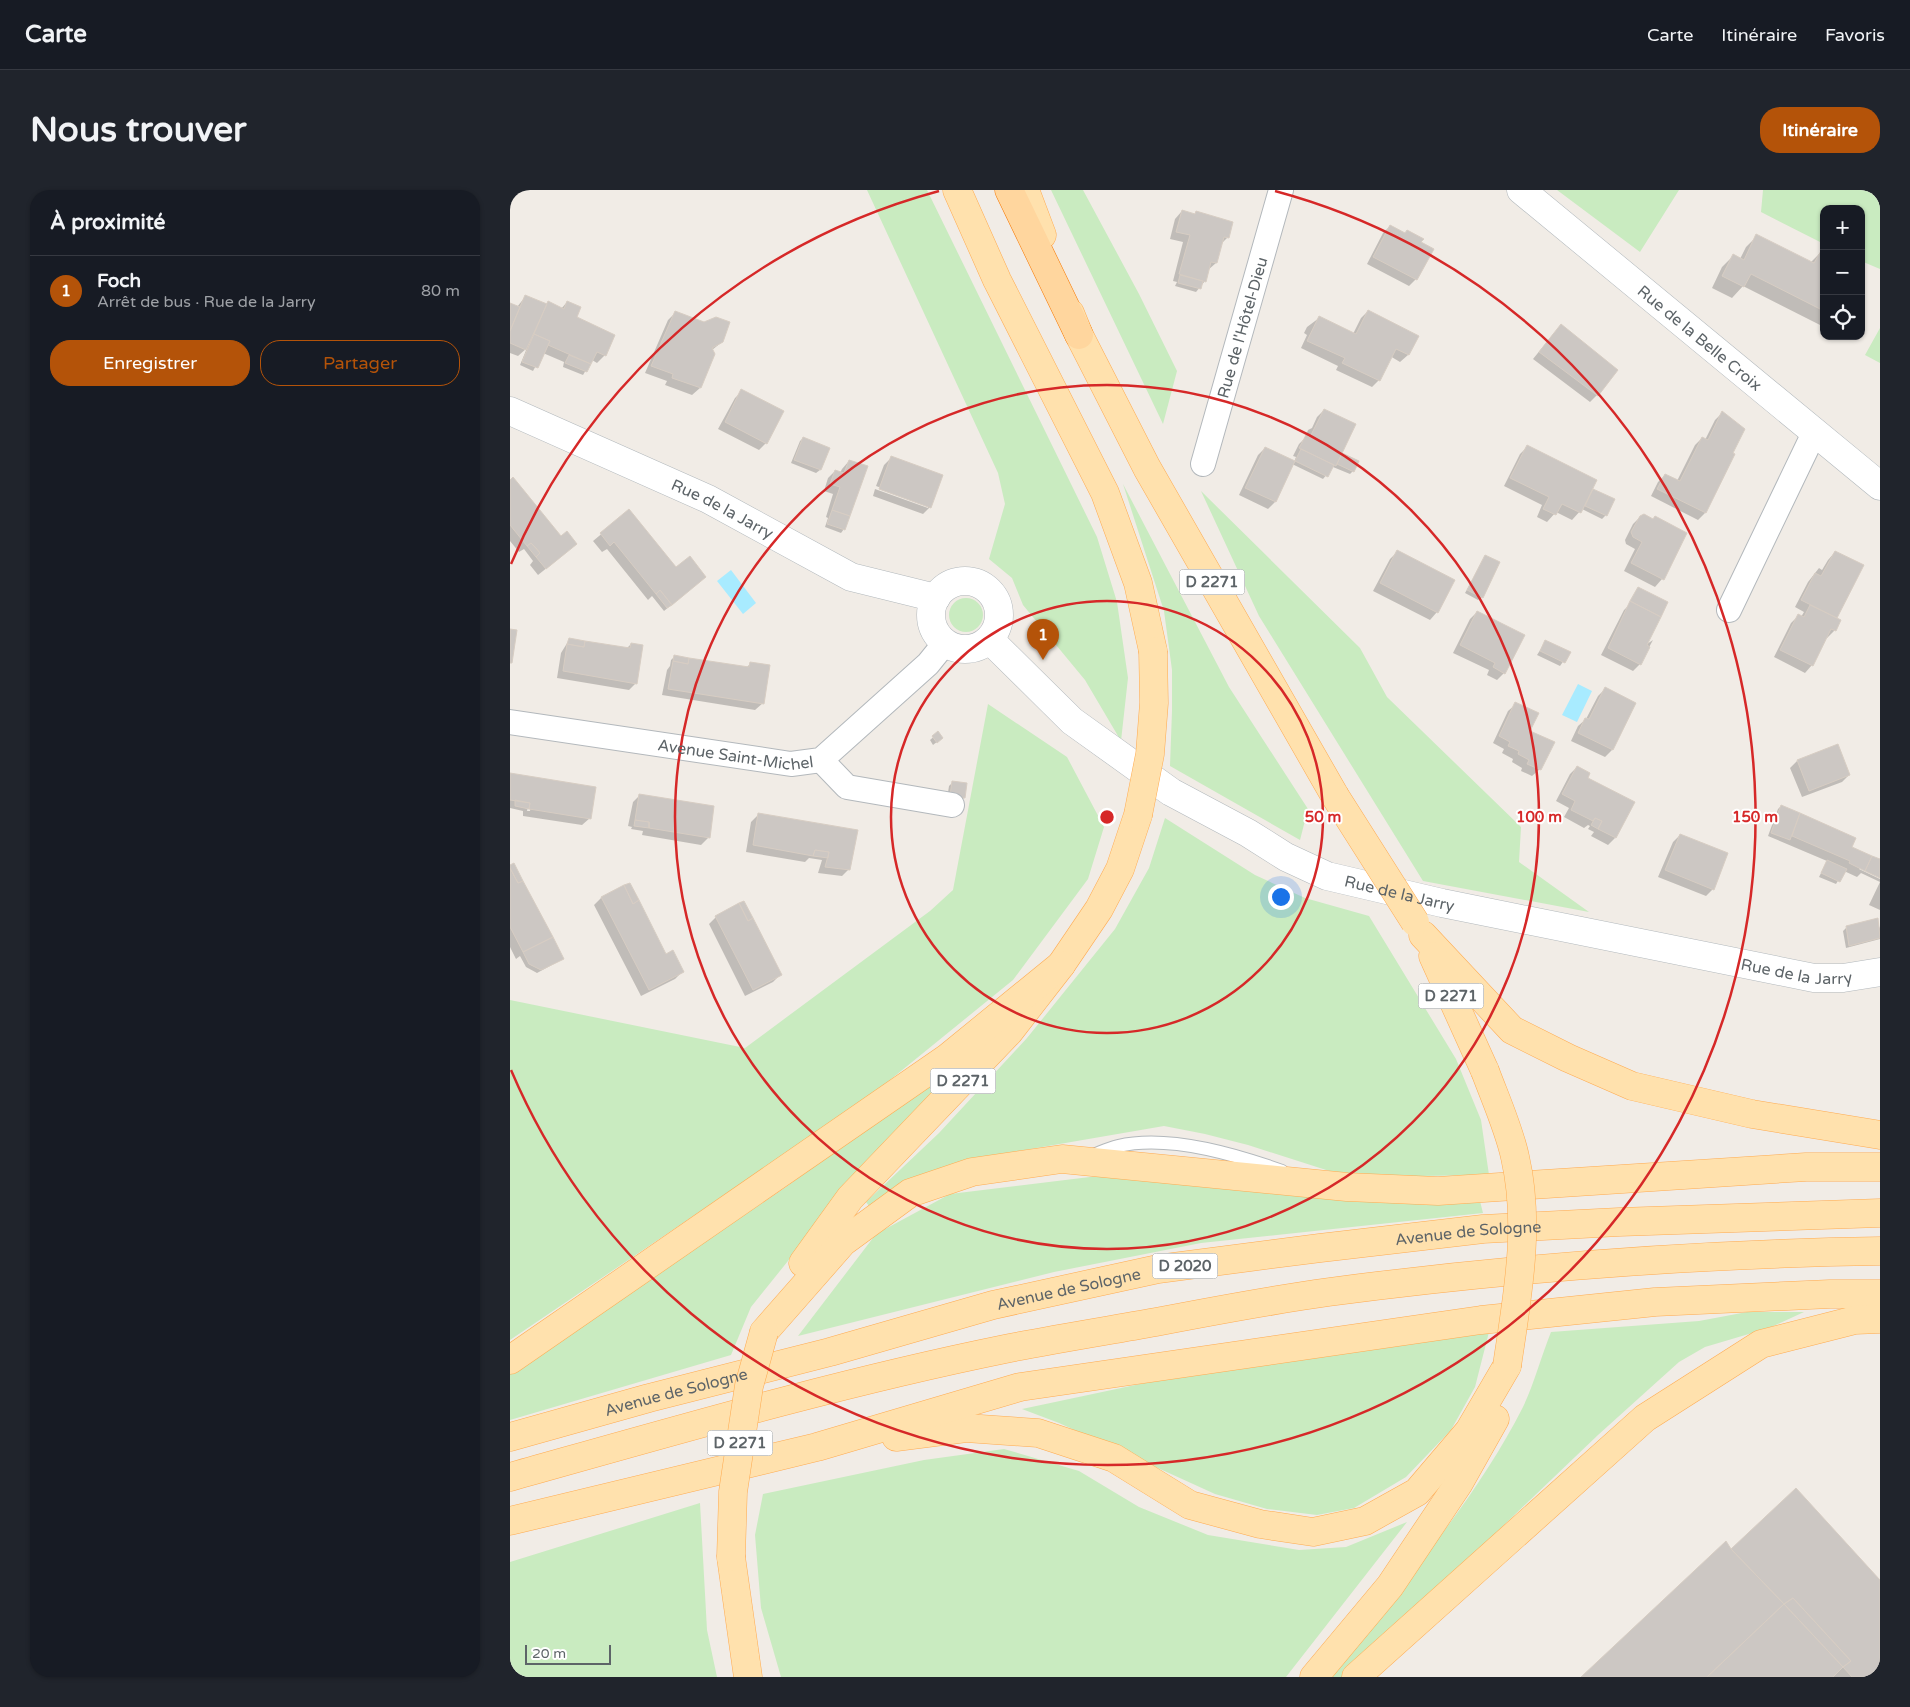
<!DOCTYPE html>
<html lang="fr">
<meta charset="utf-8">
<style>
:root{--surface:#171b24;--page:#20242c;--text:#f1f3f6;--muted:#9ea1a6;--line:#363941;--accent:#b45309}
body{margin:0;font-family:"Varela Round",sans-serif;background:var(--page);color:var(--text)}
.controls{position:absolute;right:15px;top:15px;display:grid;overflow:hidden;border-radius:10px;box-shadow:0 1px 4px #0004}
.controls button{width:45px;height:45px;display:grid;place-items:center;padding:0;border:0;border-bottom:1px solid var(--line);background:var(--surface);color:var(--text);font:25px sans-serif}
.scale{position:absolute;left:15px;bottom:12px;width:86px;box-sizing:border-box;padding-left:5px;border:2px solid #5d6468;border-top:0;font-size:14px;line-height:18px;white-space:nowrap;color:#5d6468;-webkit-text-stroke:4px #fff;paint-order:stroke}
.you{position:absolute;left:770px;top:706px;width:18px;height:18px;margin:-12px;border:4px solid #fff;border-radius:50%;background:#1a73e8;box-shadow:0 0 0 8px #1a73e833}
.badge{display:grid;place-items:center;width:32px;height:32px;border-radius:50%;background:var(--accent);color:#fff;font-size:16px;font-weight:700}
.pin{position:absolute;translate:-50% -41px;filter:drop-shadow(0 1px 2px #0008)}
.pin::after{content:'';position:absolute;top:26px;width:18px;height:15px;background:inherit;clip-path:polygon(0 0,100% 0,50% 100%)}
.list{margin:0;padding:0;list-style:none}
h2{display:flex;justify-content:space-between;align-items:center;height:65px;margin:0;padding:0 20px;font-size:21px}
h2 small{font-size:16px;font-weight:400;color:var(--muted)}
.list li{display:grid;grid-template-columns:32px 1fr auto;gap:15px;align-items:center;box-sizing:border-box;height:70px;padding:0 20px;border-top:1px solid var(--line)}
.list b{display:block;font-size:19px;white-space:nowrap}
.list p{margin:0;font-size:16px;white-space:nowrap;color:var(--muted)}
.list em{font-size:16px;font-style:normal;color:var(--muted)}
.actions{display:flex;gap:10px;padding:15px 20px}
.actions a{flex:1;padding:11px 0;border:1px solid var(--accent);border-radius:20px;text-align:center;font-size:18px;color:var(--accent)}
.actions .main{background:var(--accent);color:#fff}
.icon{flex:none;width:28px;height:28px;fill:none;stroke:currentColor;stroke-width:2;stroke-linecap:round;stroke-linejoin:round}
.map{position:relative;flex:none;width:1370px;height:1487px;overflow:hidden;border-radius:20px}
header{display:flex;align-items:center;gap:30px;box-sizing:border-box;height:70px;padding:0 25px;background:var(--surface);border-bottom:1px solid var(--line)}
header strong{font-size:24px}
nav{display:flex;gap:28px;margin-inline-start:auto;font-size:18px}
.intro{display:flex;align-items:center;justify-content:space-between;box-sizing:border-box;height:120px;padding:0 30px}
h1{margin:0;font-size:35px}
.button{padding:12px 22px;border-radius:20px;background:var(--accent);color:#fff;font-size:18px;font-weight:700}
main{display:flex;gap:30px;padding:0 30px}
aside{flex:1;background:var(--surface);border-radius:20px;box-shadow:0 1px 4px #0004}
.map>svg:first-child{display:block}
.green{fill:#c9ebc0}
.water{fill:#a8ebff}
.shadow{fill:#0003;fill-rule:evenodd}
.building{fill:#ccc7c3;stroke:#d7cdc3}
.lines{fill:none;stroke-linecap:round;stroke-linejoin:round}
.service-casing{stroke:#b3b8bc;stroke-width:14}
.minor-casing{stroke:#b3b8bc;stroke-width:26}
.secondary-casing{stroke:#b2b8bc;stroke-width:29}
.primary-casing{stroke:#ffab51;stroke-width:29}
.trunk-casing{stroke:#f77800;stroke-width:29}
.service{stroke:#fff;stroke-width:12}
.minor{stroke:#fff;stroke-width:24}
.secondary{stroke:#fff;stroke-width:28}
.primary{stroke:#ffe1ad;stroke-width:28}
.trunk{stroke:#ffd69e;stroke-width:28}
.primary-bridge-casing{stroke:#ffab51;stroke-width:29;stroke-linecap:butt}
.primary-bridge{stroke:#ffe1ad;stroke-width:28}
.ring{fill:none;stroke:#d62828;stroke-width:2.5}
.labels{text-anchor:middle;stroke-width:4;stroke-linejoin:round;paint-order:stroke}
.shield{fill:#fff;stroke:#8e9295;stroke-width:1}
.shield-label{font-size:15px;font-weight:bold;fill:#5d6468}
.street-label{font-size:16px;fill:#5d6468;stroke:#fff}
.centre{fill:#d62828;stroke:#fff;stroke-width:2.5}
.ring-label{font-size:15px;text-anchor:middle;font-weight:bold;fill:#d62828;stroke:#fff;stroke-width:4;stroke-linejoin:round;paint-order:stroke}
</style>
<header>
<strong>Carte</strong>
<nav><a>Carte</a><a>Itinéraire</a><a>Favoris</a></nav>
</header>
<div class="intro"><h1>Nous trouver</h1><a class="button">Itinéraire</a></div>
<main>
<aside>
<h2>À proximité<small></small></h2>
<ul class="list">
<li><span class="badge">1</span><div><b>Foch</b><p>Arrêt de bus · Rue de la Jarry</p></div><em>80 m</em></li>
</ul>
<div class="actions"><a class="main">Enregistrer</a><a>Partager</a></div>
</aside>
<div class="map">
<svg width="1370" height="1487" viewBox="0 0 1370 1487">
<rect width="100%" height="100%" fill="#f1ece6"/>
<path class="green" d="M357,0h60l170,347 20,65 11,76 -7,63 -36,-61 -62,-75 -11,-27 -23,-19 16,-55 -7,-31z
M541,0h32l56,104 38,77 -14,53z
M1047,0h122l-39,62z
M1253,0h117v79l-19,-8v-52h-37v35l-63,-32z
M1370,138v35l-15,-8z
M613,294l106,203 79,122 -8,31 -130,-74 2,-55v-41l-8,-59z
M691,301l159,157 27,49 134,130 -2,35 70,50 -166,-31 -164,-265z
M439 425a17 17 0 1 1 34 0a17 17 0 1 1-34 0Z
M478,514l79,53 37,70 -16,52 -75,101 -144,117 -359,243v-340l235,48 185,-137 23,-21z
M655,628l90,57 50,23 64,18 87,143 25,61 8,55 -141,2 -100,-32 -43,-11 -41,-8 -197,34 -95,50 -6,-8 73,-69 88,-95 88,-109 34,-61z
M459,864l-120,131 -98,122 -20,48 -221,65v-47l276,-186z
M588,986l382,25 3,12 -282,30 -147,29 -256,64 78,-102 74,-40z
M1237,1122h57l-35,16 -64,19 -26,15 -81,73 -253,242h-19c70,-86 146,-170 197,-270 11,-23 18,-50 28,-75l148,-11z
M979,1142l-14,55 -24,43 -45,47 -52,31 -37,7 -50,-6 -52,-15 -156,-71 -37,-14 151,-32z
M494,1259l75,22 60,36 69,28 91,15 47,-3 61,-25 -121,155h-505l-20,-69 -6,-73 8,-41 161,-34z
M190,1313l7,127 10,47h-207v-115z"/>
<path class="water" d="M221,380l25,33 -13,11 -26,-33z
M1068,494l14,7 -15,31 -15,-7z"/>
<path class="shadow" d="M672,21l12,4 2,-2 32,24 -7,7 -5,19 -8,7 -3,11 -9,11 -21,-6 2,-4 -4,-1 10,-39 -13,-3 5,-20z
M880,36l29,17 -3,36 -7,7 -42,-22 16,-31z
M1247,46l53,27 11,-11 3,2v73l-81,-41 -11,12 -20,-10 10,-21 11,-11 7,3 6,-12z
M15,107l21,8 15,4 6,-7 8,16 38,18 -8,19 -8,8 -5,-3 -9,15 -20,-8 1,-5 -21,-9 -10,18 -13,-6 7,-17 -9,8 -8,-3v-49l7,3z
M858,121l49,25 -9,19 -8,7 -10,-6 -11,24 -7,7 -36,-17 2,-4 -37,-18 6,-13 -3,-2 3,-6 12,-9 34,16 8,-16z
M165,123l47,29 -10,8 1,4 -13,34 -8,7 -27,-10 2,-4 -22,-8 23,-53z
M1044,143l43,62 -7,7 -57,-43z
M232,201l24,52 -7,7 -41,-21 17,-31z
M814,220l16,44 13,17 -3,3 -17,-7 -10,12 -31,-15 -17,38 -7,7 -29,-14 19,-40 7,-7 29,14 2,-5 -3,-1 6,-12 6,-6 3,-8 4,-2 5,-11z
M1212,223l10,41 2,1 -29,58 -7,7 -47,-24 7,-14 7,-7 12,6 18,-36 7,-7 3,2 10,-20z
M293,248l25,10 -8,22 -4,3 -25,-10 9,-22z
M1017,257l62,48 4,-4 20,9 -8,16 -3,3 -20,-10 -10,11 -16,-8 -9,10 -10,-5 5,-12 -38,-19 16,-32z
M381,268l39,49 -7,7 -50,-18 2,-7 53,19v-3l-52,-19 8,-21z
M339,271l-5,68 -3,4 -16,-6 3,-9 -2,-1 7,-23 -9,-3 4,-13 7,-7 5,2 2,-4z
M0,292l58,69 -30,24 -8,-10 3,-4 -9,-12 -5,3 -9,-11z
M119,321l47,57 29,9 -41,34 -12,-15 -4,4 -41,-51 -5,3 -9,-11z
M1130,327l46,16 -24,46 -7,8 -31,-16 11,-22 -9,-5 -1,-4 8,-16z
M887,362l56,29 -16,31 -7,8 -57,-29 17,-32z
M1325,362l27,14 -27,53 4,2 -5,10 -7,7 -1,-1 -14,28 -7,8 -31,-16 17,-34 7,-7 3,1 3,-5 -9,-5 13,-25 11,-14 3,2 6,-10z
M976,366l-4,41 -4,3 -13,-7z
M1128,399l9,55 6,-4 -13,24 -7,7 -32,-16 23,-45 6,-6z
M967,422l27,61 -7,7 -10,-5 2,-5 -36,-17 17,-34z
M59,450l57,9 5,-5 5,39 -7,7 -72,-12 4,-25z
M1036,451l23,12 -9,13 -23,-11z
M164,467l72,11 4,-4 13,39 -8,7 -93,-15 5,-25 3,-4 1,-6z
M1096,498l29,15 -23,47 -7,7 -34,-16 7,-15 8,-7 12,-23z
M1006,514l12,28 12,37 -8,7 -11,-5 1,-3 -10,-6 1,-3 -11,-6 2,-4 -11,-6 15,-32z
M428,543v8l-5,4 -3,-5z
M1287,571l52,14 -7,7 -40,15 -12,-29z
M1067,577l9,11 47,25 -18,35 -7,7 -17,-9 3,-4 -6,-3 2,-3 -2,-1 -4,3 -20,-11 5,-9 -13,-7 14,-27z
M0,584l80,44 -8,7 -59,-9v-5l-13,-3zM20,607h2l-2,14h-3z
M443,592l11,16 -4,3 -13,-2 2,-13z
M130,605l68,43 -7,7 -59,-10 1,-4 -12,-2 1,-2 -4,-1 5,-24z
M1271,616l73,33 -4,8 30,14v15l-20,-9 -1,2 21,10v31l-11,-5 11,-23 -19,-9 -4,4 -13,-6 -8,13 -17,-7 8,-16 -59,-25 10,-27z
M248,625l91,54 -7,7 -24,-3 4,-13 -13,-2 -4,4 -59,-10 5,-30z
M1170,645l33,54 -7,7 -48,-19 15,-35z
M0,676l53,93 -26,14 -11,-6 -6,-11 -4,3 -6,-12z
M119,694l36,71 17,17 -7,7 -34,17 -47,-91 7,-7z
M206,727l65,57 -8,8 -28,14 -36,-72z
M1367,730l3,9v10l-34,9 -3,-17 3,-3z
M1220,1361l150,31v95h-298z"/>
<path class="building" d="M672,20l13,4 1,-3 37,11 -4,16 -5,-1 -7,26 -6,-1 -5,20 -27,-8 11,-39 -14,-3z
M880,35l15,8 2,-3 17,9 -3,3 13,7 -17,31 -44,-23z
M1246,44l58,29 7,-12 3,1v59l-73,-37 -7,13 -22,-11 11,-22 11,6z
M670,85l23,6 -2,8 -23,-6z
M15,105l22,9 -21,46 -16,-7v-12z
M38,111l16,8 3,-8 14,6 -4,10 38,18 -9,21 -9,-4 -6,12 -43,-19 2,-4 -16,-7z
M0,113l10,4 -10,24z
M858,120l51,26 -10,19 -13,-6 -16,32 -38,-18 3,-5 -38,-17 12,-25 37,18z
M165,121l29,11 12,-5 14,5 -7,20 -11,6 3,6 -14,34 -29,-10 1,-4 -22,-8z
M1051,134l57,46 -20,26 -59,-44z
M24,144l16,7 -12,27 -16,-6z
M59,165l22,9 -4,8 -22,-9z
M231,199l43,22 -17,33 -42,-22z
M814,219l32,15 -20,42 -37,-18 7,-13 4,2z
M1212,221l23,18 -12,24 2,1 -29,59 -49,-24 8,-15 15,7 22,-44 6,3z
M293,247l27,11 -9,22 -27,-10z
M1017,255l70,35 -16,33 -19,-9 -6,11 -13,-6 6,-12 -39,-19z
M755,257l30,14 -19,41 -31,-14z
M791,259l33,16 -6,12 -33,-16z
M832,263l17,8 -5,11 -17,-8z
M381,266l52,19 -12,33 -52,-19z
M339,270l19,6 -18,50 -18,-6 8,-23 -10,-3 5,-14 9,3z
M3,287l48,59 6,-5 10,13 -31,25 -10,-12 4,-4 -3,-4 -6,-6 -4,3 -17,-21v-45z
M1083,299l22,10 -8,17 -22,-10z
M119,319l47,58 14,-11 16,21 -34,28 -12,-15 -4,4 -42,-52 -4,4 -10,-13z
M322,320l18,6 -5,14 -18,-6z
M1134,324l9,5 2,-3 32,17 -23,47 -33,-17 11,-21 -9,-5 -2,-5 9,-16z
M21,353l9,10 -4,4 -9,-11z
M887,360l58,30 -17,33 -58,-30z
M1325,361l29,14 -27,53 -36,-18 14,-27 6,3z
M975,365l15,7 -17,36 -16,-8z
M1128,397l30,15 -7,15 -31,-16z
M150,400l12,15 -5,3 -11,-14z
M1120,411l31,16 -14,28 3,2 -9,18 -33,-17z
M1300,415l31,15 -5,11 -5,-2 -18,37 -33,-16 18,-36 6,3z
M967,421l48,24 -20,39 -12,-7 2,-4 -35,-18z
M0,439l7,1 -5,33h-2z
M59,448l16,3 -1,6 -17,-3z
M1035,450l26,12 -6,11 -25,-12z
M75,451l45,7 1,-5 12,2 -6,39 -74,-13 4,-27 17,3z
M164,465l15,3 -1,6 -15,-3z
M179,468l60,9 1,-5 20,3 -6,39 -96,-15 5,-28 15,3z
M1095,497l31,16 -23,47 -35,-17 7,-15 4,1z
M1005,512l24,11 -9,18 25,11 -14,28 -14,-6 2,-4 -11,-6 1,-3 -11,-5 2,-4 -11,-6z
M428,541l5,7 -6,5 -5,-7z
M1328,554l12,31 -41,16 -12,-31z
M1067,576l13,7 -2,5 47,24 -19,36 -18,-9 4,-8 -7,-3 -2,3 -22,-11 4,-9 -13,-7z
M0,583l86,14 -5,32 -62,-10 1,-6 -20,-3z
M442,591l15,2 -2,15 -15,-2z
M129,604l75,12 -4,32 -61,-10v-6l-14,-2z
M5,610l15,3 -1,6 -14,-3z
M1271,615l19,8 -10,27 -19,-7z
M248,623l100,17 -8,40 -25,-3 4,-15 -14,-2 -2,6 -60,-11z
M1290,623l56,25 -4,9 20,9 -7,15 -16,-8 1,-2 -58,-25z
M1085,628l7,3 -4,8 -7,-4z
M125,630l14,2v6l-15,-2z
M1170,644l48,19 -14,37 -49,-20z
M305,660l14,2 -1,6 -15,-2z
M1362,666l8,3v19l-15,-7z
M1317,670l20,9 -7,13 -19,-9z
M4,673l9,18 -5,2 -8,-15v-3z
M0,678l8,15 5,-2 30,56 -30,15 -13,-25z
M120,693l9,17 -6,4 -9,-19z
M114,695l9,19 6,-4 27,54 7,-4 11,22 -35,18 -48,-93z
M234,711l9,17 -5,3 -9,-18z
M229,713l9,18 5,-3 29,57 -29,15 -38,-74z
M1368,728l2,20 -31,8 -3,-20z
M43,747l11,22 -23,11 -12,-6 -6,-12z
M1286,1298l84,92v97h-28l-9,-10 8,-6 -58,-63 -9,6 -53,-55z
M1216,1351l5,8 53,55 -77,73h-126z
M1283,1408l58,63 -8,6 -59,-63z
M1274,1414l59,63 -10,10h-126z"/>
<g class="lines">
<g class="service-casing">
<path id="service" d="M583,965c8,-3 16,-7 25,-9 50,-12 117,8 164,25"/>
</g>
<g class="minor-casing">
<g id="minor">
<path id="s1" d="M693,274l78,-274"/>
<path d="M1219,420l86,-179"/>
<path id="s2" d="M0,532l281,42 30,-4 107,-96 17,-21"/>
<path d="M311,570l26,27 105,18"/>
</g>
</g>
<g class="secondary-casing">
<g id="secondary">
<path id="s3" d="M1011,0l359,296"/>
<path id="s4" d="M0,221l198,88 143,78 85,21"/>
<circle cx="455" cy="425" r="34"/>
<path id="s5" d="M480,450l82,81 99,71 77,41 38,24 41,19 115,27 372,75h29l37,-6"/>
</g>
</g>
<g class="primary-casing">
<g id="primary">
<path d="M447,0l40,90 108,213 33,90 15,68"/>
<path d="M515,0l17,45"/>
<path d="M560,123l9,22 68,133 188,328"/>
<path d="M913,745l89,95 56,28 64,28 120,28 128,21"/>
<path d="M923,766l52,115"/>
<path d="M293,1073l47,-65 159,-166 52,-67 38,-56 21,-40 18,-54"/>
<path d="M254,1142l79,-90 67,-49 62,-21 90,-13 285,28 91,4 368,-24h74"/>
<path d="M0,1170l437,-302 114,-93"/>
<path id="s6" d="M0,1247l139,-39 181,-46 163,-47 165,-36 162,-21 163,-19 136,-7 261,-9"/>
<path d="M386,1247l70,-9 72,5 76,25 76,47 70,19 53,8 52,-11 52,-29 52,-61 38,-65"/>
<path d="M0,1287c164,-46 328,-94 495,-128 50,-10 101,-18 151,-27 57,-11 115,-22 173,-30 182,-24 367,-38 551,-41"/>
<path d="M0,1331l307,-74 203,-60 461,-67 174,-18 175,-8h50"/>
<path d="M221,1367l17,120"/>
<path d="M804,1487l76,-91 69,-103 36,-64"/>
<path d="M846,1487l289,-259 116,-74 94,-24 25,-1"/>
</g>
</g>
<g class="trunk-casing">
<path id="trunk" d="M499,0l70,145"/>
</g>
<use href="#service" class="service"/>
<use href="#minor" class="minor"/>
<use href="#secondary" class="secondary"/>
<use href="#primary" class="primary"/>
<use href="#trunk" class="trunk"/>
<g class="primary-bridge-casing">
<path id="primary-bridge" d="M825,606l80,126
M628,625l12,-61 4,-51 -1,-52
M975,881c10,27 24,58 30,86 16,69 2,141 -8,209
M221,1367l2,-65 16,-106 15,-54"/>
</g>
<use href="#primary-bridge" class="primary-bridge"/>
</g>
<g class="ring">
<circle cx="597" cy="627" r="216"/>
<circle cx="597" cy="627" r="432"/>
<path d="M1 374A648 648 0 0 1 429 1M765 1A648 648 0 1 1 1 880"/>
</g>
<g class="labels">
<g class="shield">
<rect x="669.5" y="379.5" width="65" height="25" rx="4"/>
<rect x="908.5" y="793.5" width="65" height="25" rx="4"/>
<rect x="420.5" y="878.5" width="65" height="25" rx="4"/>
<rect x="642.5" y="1063.5" width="65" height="25" rx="4"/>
<rect x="197.5" y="1240.5" width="65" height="25" rx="4"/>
</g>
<g class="shield-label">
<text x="702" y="397">D 2271</text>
<text x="941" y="811">D 2271</text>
<text x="453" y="896">D 2271</text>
<text x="675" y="1081">D 2020</text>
<text x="230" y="1258">D 2271</text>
</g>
<g class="street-label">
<text dy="6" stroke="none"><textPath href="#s1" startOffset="142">Rue de l'Hôtel-Dieu</textPath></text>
<text dy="6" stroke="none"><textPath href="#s3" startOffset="232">Rue de la Belle Croix</textPath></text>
<text dy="6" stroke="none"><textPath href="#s4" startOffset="234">Rue de la Jarry</textPath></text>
<text dy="6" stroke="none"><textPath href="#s2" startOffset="228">Avenue Saint-Michel</textPath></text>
<text dy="6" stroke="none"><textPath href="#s5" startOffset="489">Rue de la Jarry</textPath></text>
<text dy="6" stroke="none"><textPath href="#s5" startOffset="894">Rue de la Jarry</textPath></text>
<text dy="6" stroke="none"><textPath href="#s6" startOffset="982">Avenue de Sologne</textPath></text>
<text dy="6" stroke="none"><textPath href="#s6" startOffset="578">Avenue de Sologne</textPath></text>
<text dy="6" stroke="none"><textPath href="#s6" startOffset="172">Avenue de Sologne</textPath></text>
</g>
</g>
<circle cx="597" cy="627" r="8" class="centre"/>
<g class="ring-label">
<text x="813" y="632">50 m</text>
<text x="1029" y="632">100 m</text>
<text x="1245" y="632">150 m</text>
</g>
</svg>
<div class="controls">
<button>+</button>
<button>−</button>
<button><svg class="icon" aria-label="locate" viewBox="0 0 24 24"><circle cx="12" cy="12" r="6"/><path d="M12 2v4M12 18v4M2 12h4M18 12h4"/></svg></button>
</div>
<div class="scale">20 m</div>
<div class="you"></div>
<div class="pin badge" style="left:533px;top:470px">1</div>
</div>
</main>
